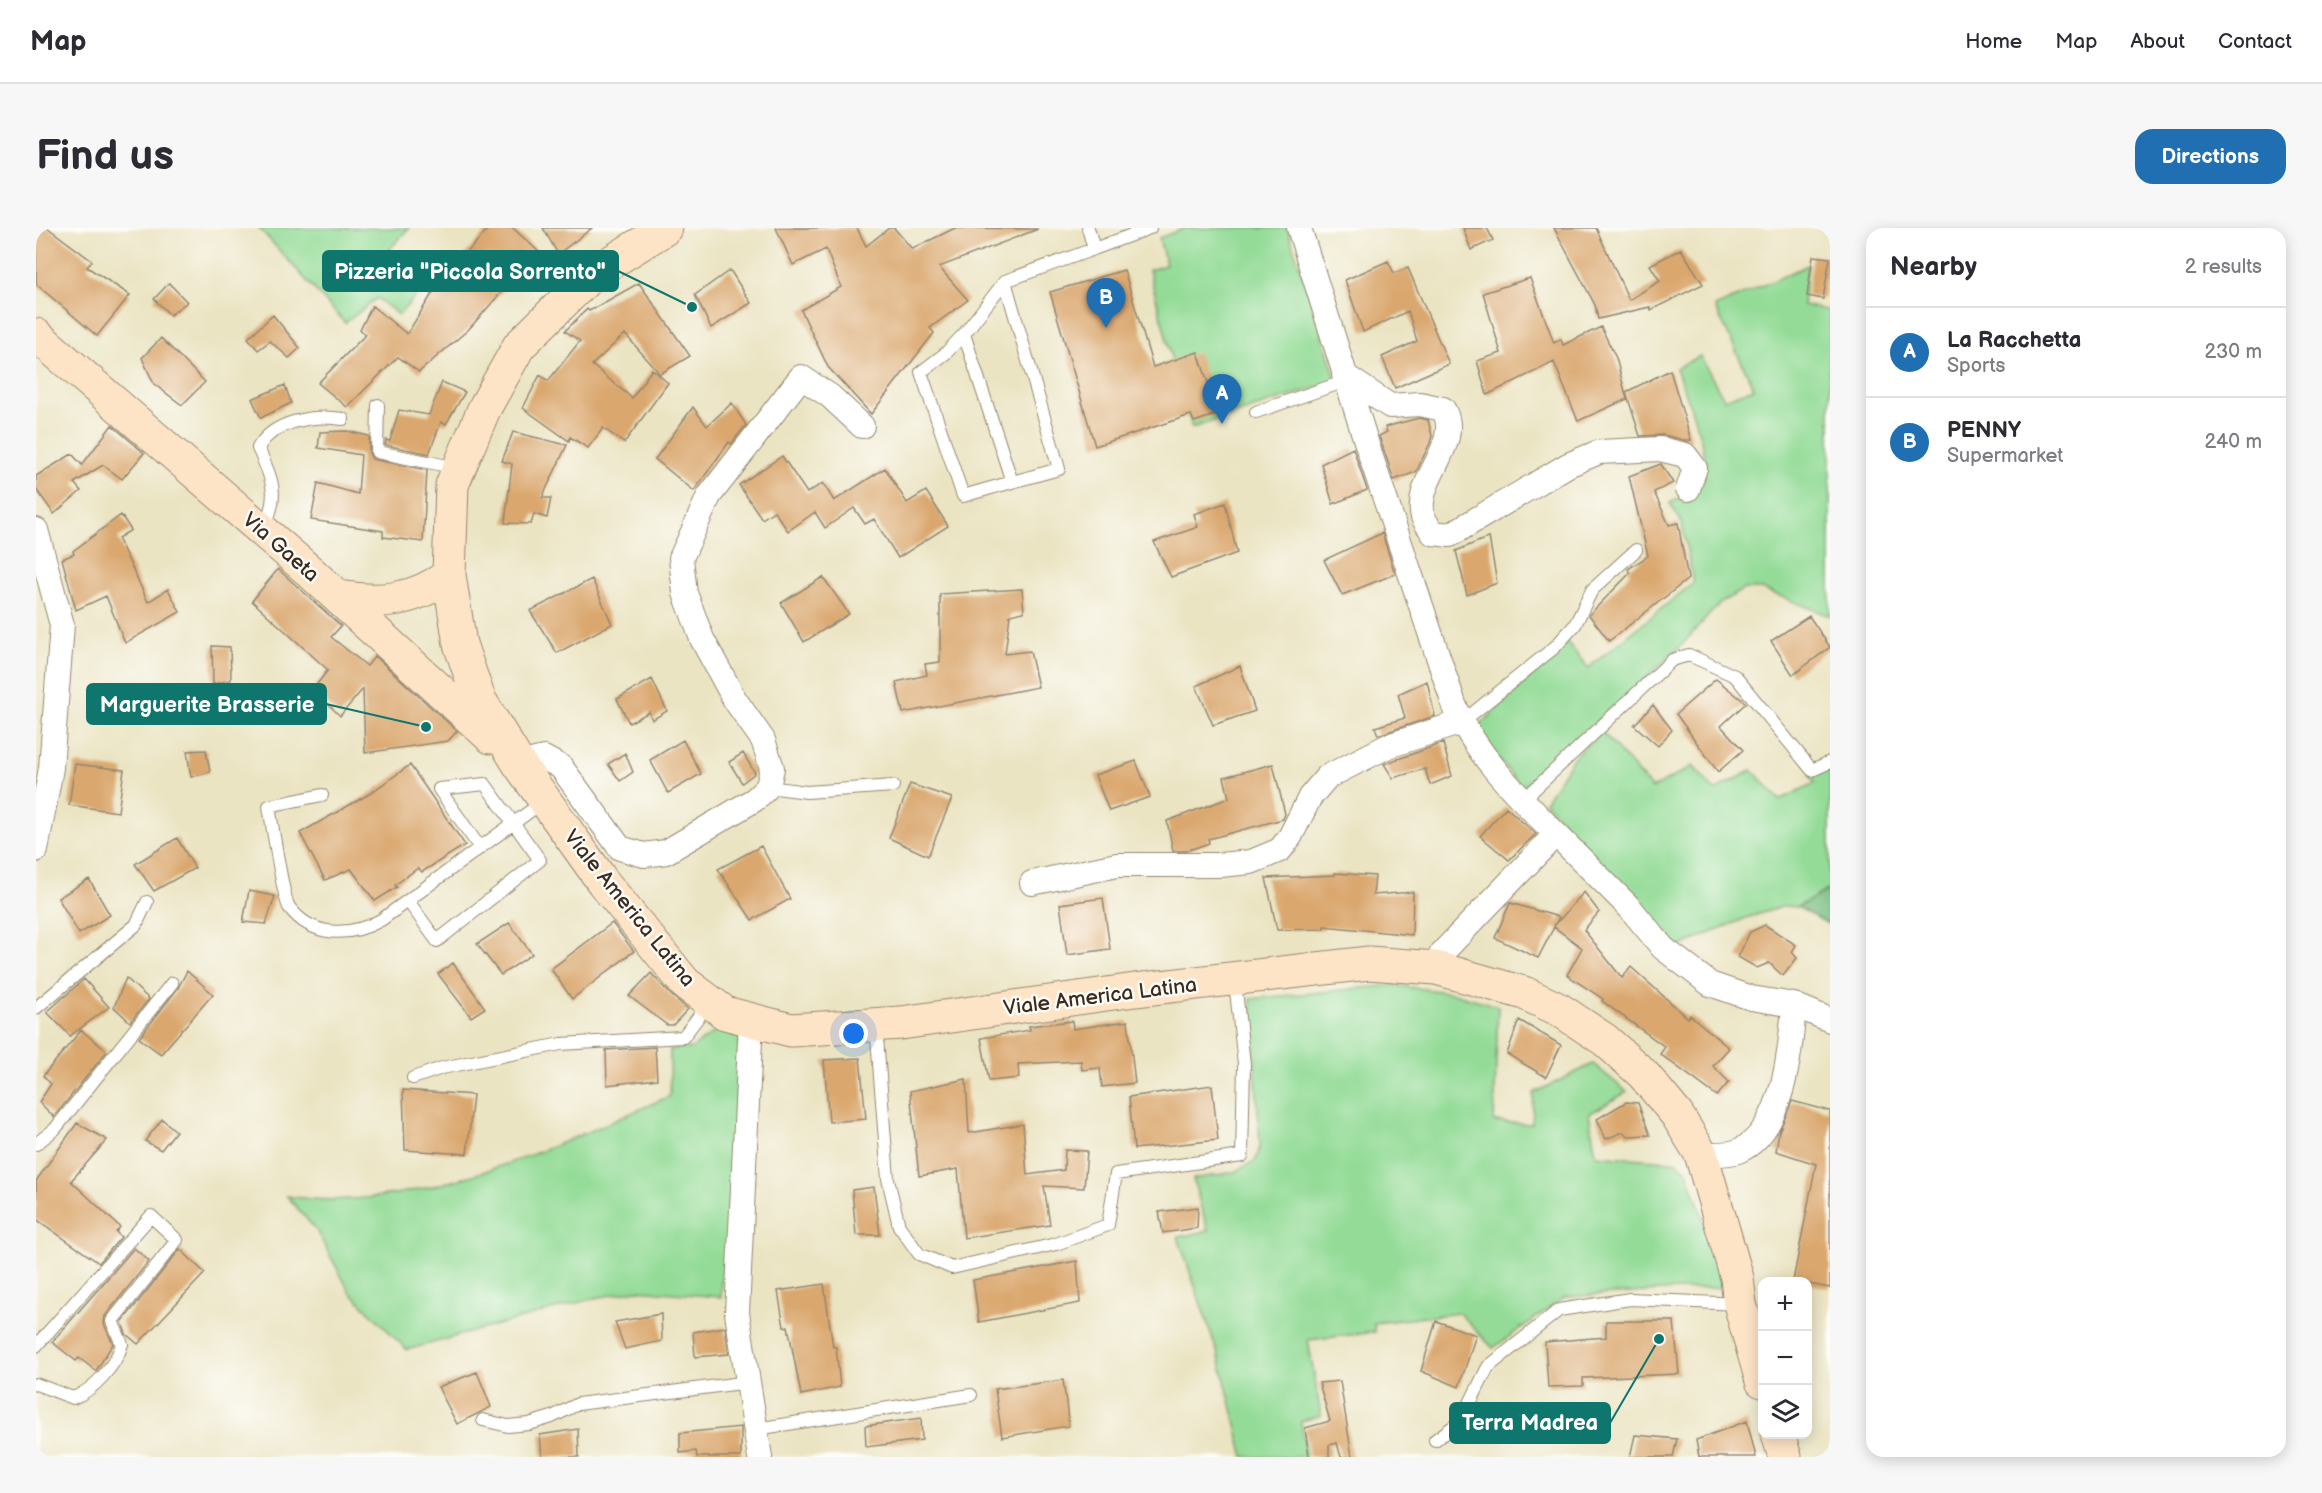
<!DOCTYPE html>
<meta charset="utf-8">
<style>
:root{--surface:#fff;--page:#f7f7f7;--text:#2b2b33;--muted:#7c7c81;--line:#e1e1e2;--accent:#1f6fb2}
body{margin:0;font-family:"Balsamiq Sans",sans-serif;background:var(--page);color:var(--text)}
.controls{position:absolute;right:18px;bottom:18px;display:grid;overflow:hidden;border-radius:12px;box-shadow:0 3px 15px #0003}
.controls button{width:54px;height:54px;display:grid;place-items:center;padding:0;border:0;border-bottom:2px solid var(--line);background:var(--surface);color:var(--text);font:30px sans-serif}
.you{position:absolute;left:818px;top:806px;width:21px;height:21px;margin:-15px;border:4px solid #fff;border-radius:50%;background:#1a73e8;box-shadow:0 0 0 9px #1a73e833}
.badge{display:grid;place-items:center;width:39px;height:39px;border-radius:50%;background:var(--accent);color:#fff;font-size:20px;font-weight:700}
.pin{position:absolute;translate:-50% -50px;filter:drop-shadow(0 2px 3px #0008)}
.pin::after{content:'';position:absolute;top:32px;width:21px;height:18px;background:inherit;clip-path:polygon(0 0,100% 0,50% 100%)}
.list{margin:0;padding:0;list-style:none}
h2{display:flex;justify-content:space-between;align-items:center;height:78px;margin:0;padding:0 24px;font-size:26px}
h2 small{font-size:20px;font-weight:400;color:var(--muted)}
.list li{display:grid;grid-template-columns:39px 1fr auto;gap:18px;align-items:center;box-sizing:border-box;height:90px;padding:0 24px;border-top:2px solid var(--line)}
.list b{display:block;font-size:22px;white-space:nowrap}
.list p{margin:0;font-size:20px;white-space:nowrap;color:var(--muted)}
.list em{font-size:20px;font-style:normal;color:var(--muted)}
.icon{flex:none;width:33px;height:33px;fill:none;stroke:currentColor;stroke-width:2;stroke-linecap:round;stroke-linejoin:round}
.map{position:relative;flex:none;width:1794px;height:1229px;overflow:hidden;border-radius:18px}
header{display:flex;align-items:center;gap:36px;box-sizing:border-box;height:84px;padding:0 30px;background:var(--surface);border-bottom:2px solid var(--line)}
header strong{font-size:28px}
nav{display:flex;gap:33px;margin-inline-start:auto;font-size:21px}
.intro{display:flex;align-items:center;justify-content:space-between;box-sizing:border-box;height:144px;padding:0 36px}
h1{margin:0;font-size:42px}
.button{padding:15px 27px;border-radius:18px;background:var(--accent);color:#fff;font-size:21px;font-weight:700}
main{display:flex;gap:36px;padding:0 36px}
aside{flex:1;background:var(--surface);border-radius:18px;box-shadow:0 3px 15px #0003}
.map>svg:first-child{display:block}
.green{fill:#93db96;stroke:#67825a;stroke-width:1.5}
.forest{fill:#76bb7f;stroke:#58724e;stroke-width:1.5}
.building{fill:#daa76e}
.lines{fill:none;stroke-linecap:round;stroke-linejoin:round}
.lane-casing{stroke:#938770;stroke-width:14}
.street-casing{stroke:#938770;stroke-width:26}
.secondary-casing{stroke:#938770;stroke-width:35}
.lane{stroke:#fff;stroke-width:12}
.street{stroke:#fff;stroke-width:24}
.secondary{stroke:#fee4c6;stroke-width:33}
.labels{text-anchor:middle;stroke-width:5;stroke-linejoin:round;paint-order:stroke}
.street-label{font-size:21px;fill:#3b2a1e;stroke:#fdfcf7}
.leader{fill:none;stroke:#0f766e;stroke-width:2}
.callout-dot{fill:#0f766e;stroke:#fdfcf7;stroke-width:2}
.callout{fill:#0f766e;stroke:#0f766e;stroke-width:2}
.callout-label{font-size:22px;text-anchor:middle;font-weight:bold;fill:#fff}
</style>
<header>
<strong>Map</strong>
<nav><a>Home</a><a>Map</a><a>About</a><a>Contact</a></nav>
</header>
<div class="intro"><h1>Find us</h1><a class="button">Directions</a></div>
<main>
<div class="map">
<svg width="1794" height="1229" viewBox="0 0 1794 1229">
<rect width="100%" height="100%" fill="#fdfcf7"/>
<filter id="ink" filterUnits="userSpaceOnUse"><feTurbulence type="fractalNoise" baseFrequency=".0167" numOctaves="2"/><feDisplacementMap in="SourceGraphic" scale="12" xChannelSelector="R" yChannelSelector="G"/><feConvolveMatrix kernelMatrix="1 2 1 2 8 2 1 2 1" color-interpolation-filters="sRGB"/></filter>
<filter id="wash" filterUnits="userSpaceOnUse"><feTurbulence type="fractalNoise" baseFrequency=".008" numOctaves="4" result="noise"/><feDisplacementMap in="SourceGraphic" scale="24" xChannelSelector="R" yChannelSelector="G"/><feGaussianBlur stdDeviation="1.35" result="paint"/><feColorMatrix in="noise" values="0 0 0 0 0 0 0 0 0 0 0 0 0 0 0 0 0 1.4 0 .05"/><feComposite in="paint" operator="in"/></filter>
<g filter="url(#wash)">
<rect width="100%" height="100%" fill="#ebe4c3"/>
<path class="green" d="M223,0h150l-20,22 37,34 -27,31 -22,-17 -32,25z
M1149,0h102l50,153 -145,47 -20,-68 -23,-90 17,-5 -7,-27z
M1772,37l-5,40 27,6v305l-69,-27h-17l-24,14 -42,46 -156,139 -47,-58 92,-88 21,26 105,-85 -11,-60 -12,-20c9,-5 26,-11 31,-20 14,-24 -16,-88 -25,-115l24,-12 24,43 30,-11 -39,-81z
M1566,504l50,57 41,-23 22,25 37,-21 28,30 35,-17 -5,-8 20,-8v122l-33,18 -12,-1 -39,12 -70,30 -131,-146 30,-47z
M1358,757l59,8 45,13 -4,116 38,2 2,-31 59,-29 34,28 -38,22 7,41 82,7 9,9 39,116 -161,10 -72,51 -34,-35 -85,10 1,9 -67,8 13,76 -20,5 5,36h-62l-25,-100 -41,-120 30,-6 -15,-52 42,-7 21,-12 4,-14 -9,-147z
M684,800l20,10 -12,215 -7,28v16l-84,-7 -42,8 -188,52 -57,-58 -34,-62 -29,-34c122,21 273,-52 383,-100v-47l22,-1z"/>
<path class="forest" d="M1794,661v36l-33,-18z"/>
<g id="blocks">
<path class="building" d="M0,0h12l44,33 -5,6 43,28 -33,41 -61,-52z
M453,0h24l25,23 -69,78 -50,43 -21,-15 -51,50 -29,-24 48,-49 -6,-4 12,-24 35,28 30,-48z
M507,0h49l-34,26z
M740,0h81l9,18 23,-18h5l18,21 43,-21 83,1 -99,38 29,33 -38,28 4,5 -63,81 -43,-47 -27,-57 40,-23 -15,-38 -33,16z
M1427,0h24l6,12 -22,10z
M1518,0h42l33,72 31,-19 -10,-16 31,-16 22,35 -52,26 -1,-3 -52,12 -3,-14z
M1777,28l17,2 -7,41 -16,-3z
M1352,33l6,12 14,-5 41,96 -54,24 -13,-31 35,-16 -9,-30 -45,21 -18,-52z
M694,42l21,33 -40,25 -16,-33z
M1088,42l29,97 45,-15 20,62 -24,8 -3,-7 -96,31 -45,-154z
M1494,50l24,65 7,-4 2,6 38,-18 15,31 11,41 -49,22 -24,-59 -67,33 -10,-34 24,-8 -18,-60z
M133,55l18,19 -17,13 -16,-16z
M603,55l51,73 -30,18 -35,-40 -33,31 40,33 20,-29 16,14 -44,60 -21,-15 -15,20 -18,-11 -1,4 -46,-33 17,-33 8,6 32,-40 -15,-10 22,-22 2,2z
M237,87l27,33 -11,10 -19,-17 -12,9 -10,-12z
M125,110l44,44 -23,23 -28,-21 -12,-26z
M1634,142l21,70 -3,1 -25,-6 -23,1 -14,-44z
M406,154l23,10 -19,32 -5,-2 -12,32 -44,-9 1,-5 4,1 9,-31 30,5z
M249,157l6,18 -30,15 -9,-19z
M696,175l14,22 -15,19 -2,-2 -35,49 -39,-32 38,-52 14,19z
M1383,190l9,2 4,16 -2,7 -14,29 -22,8 -15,-44 8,-4 -2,-5z
M76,197l32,28 -22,26 -19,-14 -29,18 7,8 -27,23 -18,-25v-13l36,-22 10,11z
M311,203l22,5v16l3,7 55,11 -4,72 -40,-5v-6l-72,-11 7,-37 40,11 3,-39 -43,-7 2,-16z
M477,204l54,13 -25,53h9l-4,20 -13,-4 -3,10 -26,-1 7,-59 -10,-3z
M1317,220l14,42 -34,14 -12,-40z
M746,228l25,37 16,-10 11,18 51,-33 22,35 19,-12 22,35 -50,32 -24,-39 -9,5 -11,-16 -29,20 -10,-16 -27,19 -14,-20 -12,8 -23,-34z
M1625,236l12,19 -19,9 15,33 9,-2 10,56 -79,62 -20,-26 41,-42 -2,-4 20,-13 -19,-80z
M1189,275l12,50 -66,24 -17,-35 44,-15 -4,-13z
M85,287l10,15 -13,8 30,64 20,-13 12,23 -55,31 -19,-47 -30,14 -14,-51 12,-5 -1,-3z
M1346,305l13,41 -53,21 -18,-35z
M1453,309l8,46 -30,12 -11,-44z
M242,341l63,57 -10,11 36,29 8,-10 82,75 -9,10 -83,12 -2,-64 -23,27 -27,-27 15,-19 -76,-69z
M787,349l26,37 -45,28 -23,-39z
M556,351l20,45 -55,29 -27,-42z
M986,361l2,23 -14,3 -5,39 25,-3 8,36 -135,26 -7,-31 31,-7 -2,-11 15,-2v-68z
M1773,388l21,31 -37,28 -22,-34z
M176,418l18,1 1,33 -18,4z
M1204,438l15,45 -42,14 -17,-39z
M616,451l15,32 -15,9 -3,-8 -20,11 -12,-24z
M1680,451l30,24 -25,23 22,24 -25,22 -42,-58z
M1391,453l8,35 -57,19 -3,-8 30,-9 -7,-24z
M1617,477l19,25 -14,16 -24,-21z
M647,512l18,34 -33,19 -18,-33z
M1407,515l9,33 -22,9 -5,-16 -32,9 -9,-14z
M170,522l4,22 -19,5 -4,-26z
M589,525l8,19 -13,9 -12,-17z
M707,525l12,20 -13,10 -13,-21z
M1100,533l14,36 -41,14 -14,-36z
M39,536l49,6 -6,42 -49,-7z
M1237,536l12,50 -2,5 -75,20 1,4 -23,8h-13l-6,-30 62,-23 -5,-21z
M374,537l55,80 -43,27 -4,-4 -23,17 2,2 -22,14 -24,-32 -26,11 -25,-47 69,-39z
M874,556l42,14 -24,58 -39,-18z
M1470,579l30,27 -27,26 -29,-24z
M141,610l18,30 -41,23 -19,-27z
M725,618l29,53 -38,21 -34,-51z
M1299,645l40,3 -2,19 40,-3 -1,43 -88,-9v3l-47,1 -11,-52 69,-3z
M53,651l21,36 -31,19 -21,-36z
M213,663l26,5 -9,28 -23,-2z
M1548,664l15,20 -15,18 38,48 9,-11 57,51 2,-3 39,33 -16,18 16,16 -12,14 -57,-42 5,-7 -63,-46 1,-2 -36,-24 15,-27 -28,-21 -16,31 -43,-20 15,-35 49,14 -5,9z
M1067,670l7,51 -43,6 -7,-51z
M473,695l23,31 -31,21 -24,-31z
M576,695l22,28 -62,48 -21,-30z
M1729,697l31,20 -4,7 5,6 -14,18 -14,-13 -12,5 -19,-11 12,-25z
M417,735l32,45 -14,9 -33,-43z
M151,743l26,23 -52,60 -22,-16 39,-50z
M615,745l20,22 17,14 -15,16h-6l-38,-29z
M90,750l23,21 -19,23 -16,-15z
M48,751l25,28 -39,29 -23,-24z
M1483,792l42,25 -15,32 -39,-23z
M1036,793l1,8 55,-8 7,62 -33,4 -2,-19 -18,2 -1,-9 -63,3 1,14 -30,3 -8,-43 49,-8 -1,-4z
M45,802l26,21 -53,66 -15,-15 12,-18 -8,-8z
M619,819l2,32 -50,6 -1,-35z
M824,830l6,61 -37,3 -5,-62z
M930,851l3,54 54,-9 4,51 37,-5 1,-20 22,1 -3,37 -40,-2 6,39 -86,13 -6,-69 -39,7 -9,-85z
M1176,857l6,55 -84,9 -5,-52z
M367,862l70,5 -6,59 -62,-4z
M1756,873l38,10v177l-37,-7 23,-117 -40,-13 3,-20z
M1590,874l12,1 12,32 -21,1 -6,-4 -17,7 -9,-20z
M126,891l14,12 -15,19 -16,-9z
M41,895l30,17 -36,41 49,46 -4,5 5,5 -22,26 -63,-44v-38z
M838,959l6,48h-24l-4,-45z
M1162,979l-1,21 -34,5 -4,-21z
M98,1020l15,13 -44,55 -1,8 9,20 -17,27 -17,-13 -3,3 -24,-19z
M144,1021l25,24 -67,71 -12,-10 -4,-12z
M1041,1033l3,42 -101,19 -6,-42z
M788,1056l9,63h3l4,40 -39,8 -13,-69 -4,1 -6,-36z
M625,1086l1,27 -37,8 -10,-27z
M1400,1093l40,14 -17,52 -38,-16z
M1570,1093h68l5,53 -96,4v8l-35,1 -3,-45 61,-5z
M689,1099l4,27 -34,3 -2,-25z
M441,1144l14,35 -34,17 -19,-37z
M1027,1152l6,46 -67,11 -7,-48z
M1304,1153l12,76h-11l-4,-14 -8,2v12h-20l-4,-29 25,-7 -11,-38z
M885,1190l1,22 -56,7 -1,-21z
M1711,1193l9,36h-57l-3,-17z
M705,1199v30h-44l-1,-6 -16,2v-20z
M542,1201l1,28h-37l-2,-22z
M1599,1207l42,4 -4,18h-43z"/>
</g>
</g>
<g filter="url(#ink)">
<use href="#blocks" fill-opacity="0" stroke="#938770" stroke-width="1.5"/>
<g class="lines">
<g class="lane-casing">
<path id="lane" d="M1058,21l56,-21
M969,53l54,188 -47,13 -48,-148 41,-53 89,-32 -6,-21
M928,106l-18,19 -25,19 42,124 49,-14
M342,177l-1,47 81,16
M1220,184l90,-31
M227,302c17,-36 10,-48 -5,-82 15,-27 56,-34 85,-29
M1426,494l93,-75 20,-22 17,-35 44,-40
M732,559l39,5 86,-6
M286,567l-53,11c3,17 14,92 20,101 23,31 61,30 92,13l163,-119
M1487,572l149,-140 17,-5 46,21 77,94 18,-8
M372,673l29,40 103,-81 -55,-76 -46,5 41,59
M0,780l100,-83 11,-23
M840,797l12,154 11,47 20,28 33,14 104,-24 52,-19 8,-51 126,-18 2,-92 -9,-83
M377,850l29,-10 119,-24 122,-7 26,-34
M0,916l19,-15 117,-146
M0,1118l115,-130 26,24 -65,81 10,23c-6,21 -28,46 -49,54l-37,-14
M447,1192l25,6 21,-2 23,-7 26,-13 171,-22
M720,1201l215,-34
M1399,1212l26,-19 27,-54 71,-57 71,-11 109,5"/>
</g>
<g class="street-casing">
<path id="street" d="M1263,0l71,226 85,253c24,52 62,88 101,127l-114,119 -6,15
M1308,147l46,31 30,-2 23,5c21,35 -30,70 -20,108 2,5 7,11 10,16l17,2 118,-70 31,-13 61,-3 25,6 10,13 -7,21
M0,302l26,95 -11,143 -15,82
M483,536l25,-6 17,9 59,81 24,7 22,-3 88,-52 14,-13 4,-19 -9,-28 -28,-40 -33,-61 -17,-46 -4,-35 28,-62 92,-119 29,19 32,30
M1520,606l74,74 33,40 47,36 41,14 43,7c-3,42 -10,128 -56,146 -10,4 -26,3 -37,3
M996,655l85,-18h103l31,-3 29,-12 10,-13 20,-40 17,-20 61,-31 74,-24
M1758,777l36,15
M715,792l-14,293 23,144"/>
</g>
<g class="secondary-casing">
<path id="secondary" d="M630,0l-74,46 -73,72 -35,63 -32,76 -3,90 11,69 19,55 40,65 84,118 82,101 40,30 66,17 110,-7 234,-33 234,-27 67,5 88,25 36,17 45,30 38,34 34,41 24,39 36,124 3,26 22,77
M0,107l271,234 184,168
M303,369c42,7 75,4 110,-22
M1742,1206l7,23"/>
</g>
<use href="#lane" class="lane"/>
<use href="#street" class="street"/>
<use href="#secondary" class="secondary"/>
</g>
</g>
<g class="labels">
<g class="street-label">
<text transform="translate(245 319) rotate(41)" y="7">Via Gaeta</text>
<text transform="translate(594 680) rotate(51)" y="7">Viale America Latina</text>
<text transform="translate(1064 768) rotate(-7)" y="7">Viale America Latina</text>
</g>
</g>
<path class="leader" d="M656 79L582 43M390 499L290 476M1623 1111L1574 1195"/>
<g class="callout-dot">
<circle cx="656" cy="79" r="6"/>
<circle cx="390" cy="499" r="6"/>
<circle cx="1623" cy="1111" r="6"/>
</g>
<g class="callout">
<rect x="287" y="23" width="295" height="40" rx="6"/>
<rect x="51" y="456" width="239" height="40" rx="6"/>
<rect x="1414" y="1175" width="160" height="40" rx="6"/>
</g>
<g class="callout-label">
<text x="434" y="51">Pizzeria "Piccola Sorrento"</text>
<text x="171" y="484">Marguerite Brasserie</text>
<text x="1494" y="1202">Terra Madrea</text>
</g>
</svg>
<div class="controls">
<button>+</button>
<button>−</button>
<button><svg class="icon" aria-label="layers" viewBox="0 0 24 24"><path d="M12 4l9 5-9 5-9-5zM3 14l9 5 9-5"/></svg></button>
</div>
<div class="you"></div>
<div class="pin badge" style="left:1186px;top:196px">A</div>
<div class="pin badge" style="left:1070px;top:100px">B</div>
</div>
<aside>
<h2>Nearby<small>2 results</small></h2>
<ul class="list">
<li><span class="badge">A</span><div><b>La Racchetta</b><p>Sports</p></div><em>230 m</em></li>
<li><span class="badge">B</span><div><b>PENNY</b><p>Supermarket</p></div><em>240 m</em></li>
</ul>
</aside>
</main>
